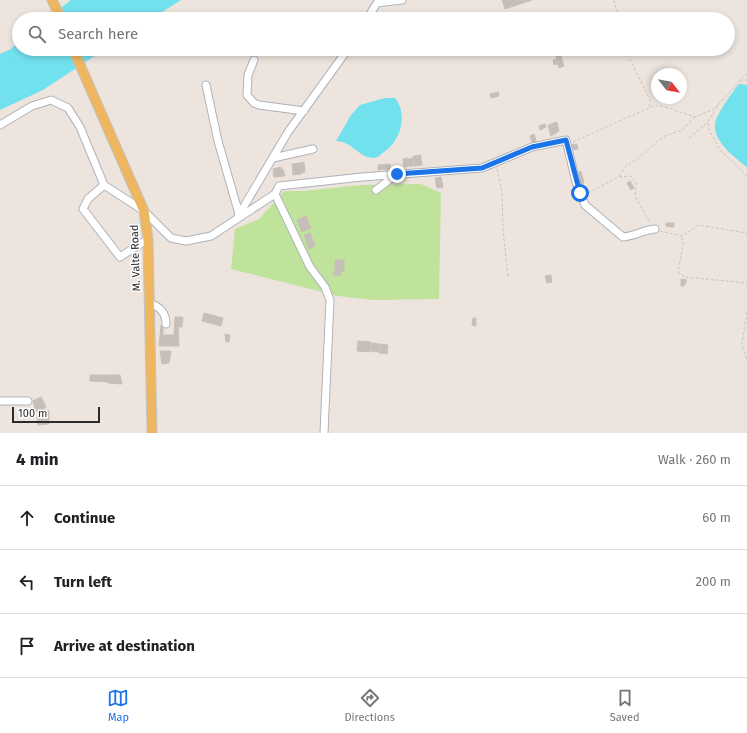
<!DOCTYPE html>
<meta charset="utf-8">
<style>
:root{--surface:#fff;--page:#f2f2f2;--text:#202124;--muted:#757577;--line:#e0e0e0;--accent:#1a73e8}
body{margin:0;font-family:"Fira Sans",sans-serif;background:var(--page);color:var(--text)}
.compass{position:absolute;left:651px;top:68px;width:36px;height:36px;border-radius:50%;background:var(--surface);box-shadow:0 2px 6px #0003;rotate:121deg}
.scale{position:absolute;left:12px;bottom:10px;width:88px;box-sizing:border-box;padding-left:4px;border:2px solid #2b2b2b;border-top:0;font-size:11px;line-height:14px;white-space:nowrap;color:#2b2b2b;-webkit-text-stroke:3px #fff;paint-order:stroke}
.stop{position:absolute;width:12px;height:12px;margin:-9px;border:3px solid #1a73e8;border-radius:50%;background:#fff}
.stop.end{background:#1a73e8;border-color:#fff;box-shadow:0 1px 4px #0008}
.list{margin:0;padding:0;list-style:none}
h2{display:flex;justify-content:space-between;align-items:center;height:52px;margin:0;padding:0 16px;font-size:17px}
h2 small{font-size:13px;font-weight:400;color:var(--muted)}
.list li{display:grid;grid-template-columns:26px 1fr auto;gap:12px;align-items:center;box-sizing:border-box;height:64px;padding:0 16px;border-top:1px solid var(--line)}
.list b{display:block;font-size:15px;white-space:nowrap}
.list em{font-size:13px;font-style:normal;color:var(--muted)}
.icon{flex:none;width:22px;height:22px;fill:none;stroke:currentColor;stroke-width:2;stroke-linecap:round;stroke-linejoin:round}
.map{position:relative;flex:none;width:747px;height:433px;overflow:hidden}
.search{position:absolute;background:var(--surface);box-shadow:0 2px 6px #0003;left:12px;right:12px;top:12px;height:44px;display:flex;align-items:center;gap:10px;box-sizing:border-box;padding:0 14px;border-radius:22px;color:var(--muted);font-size:15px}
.sheet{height:244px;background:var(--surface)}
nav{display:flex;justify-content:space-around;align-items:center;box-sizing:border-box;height:56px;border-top:1px solid var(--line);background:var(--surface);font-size:11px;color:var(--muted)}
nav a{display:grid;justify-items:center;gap:2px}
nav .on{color:var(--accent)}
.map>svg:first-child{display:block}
.green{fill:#bfe39b}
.water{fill:#72e1ee}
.building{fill:#c6bfb9;stroke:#c8bfb7}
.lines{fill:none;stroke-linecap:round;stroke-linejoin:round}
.minor-casing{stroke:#aeb3bb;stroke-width:9}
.major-casing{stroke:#c4c4c4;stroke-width:11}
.path{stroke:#c4c4c4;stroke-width:1;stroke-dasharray:3 2;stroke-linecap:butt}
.minor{stroke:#fff;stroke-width:7}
.major{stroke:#efb660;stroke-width:9}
.route{stroke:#1a73e8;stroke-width:5}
.labels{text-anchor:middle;stroke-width:3;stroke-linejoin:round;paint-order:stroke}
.street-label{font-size:11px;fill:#2b2b2b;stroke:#fff}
</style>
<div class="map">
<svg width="747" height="433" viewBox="0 0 747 433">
<rect width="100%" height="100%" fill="#ede4de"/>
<path class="green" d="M421,184l20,9 -2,106 -65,1 -36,-4 -107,-27 4,-40 24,-10 25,-28h19l59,-6z"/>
<path class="water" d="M71,0h110l-30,19h-105z
M19,41v8h86l-62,41 -43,20v-56l11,-5z
M739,84l8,1v82c-12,-9 -34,-26 -32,-43 1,-9 18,-33 24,-40z
M385,98h10c13,16 6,43 -11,54 -3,2 -6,6 -10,6 -16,0 -21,-17 -38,-17l15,-26 9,-10z"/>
<path class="building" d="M502,0h30l-27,9z
M559,50l5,16 -5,2 -1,-4 -4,1 -1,-5 4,-1 -2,-8z
M498,92l1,4 -8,2 -1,-4z
M557,122l2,9 -8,5 -3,-11z
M545,124l1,3 -6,3 -1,-4z
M534,134l3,10 -4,1 -3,-9z
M577,144l1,5 -6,1 -1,-5z
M421,155v4l-7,1 -1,-4z
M408,158l1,8 -5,1 -1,-8z
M413,158v8h-4v-7z
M421,159l1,6 -8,1v-6z
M304,162l1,10 -3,1 -2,-10z
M300,163l1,11 -8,1 -1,-11z
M390,164v5l-12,1v-5z
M281,167v2h2l2,7 -11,1 -1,-8z
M581,171l3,12 -6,2 -2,-12z
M441,177l2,10 -6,1 -2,-10z
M630,181l4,7 -3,2 -4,-7z
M306,216l5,12 -9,4 -5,-12z
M666,223h8v4l-8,-1z
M310,233l5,13 -6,3 -5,-14z
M335,260h9v11h-9z
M340,271l1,4h-8v-3z
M551,275l1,7 -5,1 -2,-7z
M681,279l6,1 -3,6h-3z
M204,313l19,5 -2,8 -19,-5z
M175,317h8l-1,10h-4l1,19h-20l2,-21 2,1v9h11z
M473,318h3v8l-4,-1z
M225,334l5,1 -1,7h-3z
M358,341l13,1 -1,10 -13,-1z
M372,343l7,1 -1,8 -7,-1z
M380,344l8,1 -1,9 -8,-1z
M160,351h11l-2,12 -7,1z
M90,375h18v7l-18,-1z
M108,375h12l2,9 -14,-1z
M41,397l5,10 -10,5 -3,-11z
M43,409l6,2v5h-11z
M49,416v8l-11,1 -1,-8z"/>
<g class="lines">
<g class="minor-casing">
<path id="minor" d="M367,19l10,-16 25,-3
M254,60l-6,15 -1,20 7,8 5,2 45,6
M206,85l12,56 21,73
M0,125l32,-19 19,-6 17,8 12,19 24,58 40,26 27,27 15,3 25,-5 64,-42 4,-8 83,-9 120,-9 50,-21 34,-7 10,42 9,23 38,32c12,-1 20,-7 32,-8
M273,158l40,-9
M104,185l-16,14 -5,10 37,48 28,-18
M376,190l21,-16
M275,194l35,73 15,20 5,13 -6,133
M237,218l51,-86 60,-83
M149,303c10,3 17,9 17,21
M0,401h28"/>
</g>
<g class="major-casing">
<path id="major" d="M52,0l9,19
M73,49l71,162 4,28 4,194"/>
</g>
<path class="path" d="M614,0l5,19
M627,49l3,10 21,43 -3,6
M740,80h7
M708,123l1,7 11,20 27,26
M689,138l19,-16 11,-18 28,-31
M573,142l80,-36h9l33,11 17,-7 7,-6
M497,169l5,22 1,38 5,48
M619,176l7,-10 14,-9 17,-15 8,-6 17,-6 13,-13
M588,193l30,-16 13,-1 5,6 -1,14 15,27
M660,231l22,5 17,-11 48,8
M682,237l1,7 -5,28 7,5 62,6
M747,312l-5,32 5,17"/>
<use href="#minor" class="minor"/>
<use href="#major" class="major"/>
</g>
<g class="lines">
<path class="route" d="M397,174l85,-6 50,-21 34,-7 14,53"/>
</g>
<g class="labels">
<g class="street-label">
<text transform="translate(135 258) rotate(-92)" y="4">M. Valte Road</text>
</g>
</g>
</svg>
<svg class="compass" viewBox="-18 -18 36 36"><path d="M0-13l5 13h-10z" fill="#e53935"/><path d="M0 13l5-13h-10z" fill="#757577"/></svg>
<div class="scale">100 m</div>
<div class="stop" style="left:580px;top:193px"></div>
<div class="stop end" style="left:397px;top:174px"></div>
<div class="search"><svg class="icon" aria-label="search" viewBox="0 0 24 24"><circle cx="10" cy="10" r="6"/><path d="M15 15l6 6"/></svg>Search here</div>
</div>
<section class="sheet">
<h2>4 min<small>Walk · 260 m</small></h2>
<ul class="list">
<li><svg class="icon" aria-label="ahead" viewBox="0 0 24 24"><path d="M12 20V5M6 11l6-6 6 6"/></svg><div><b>Continue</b></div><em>60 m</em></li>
<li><svg class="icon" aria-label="left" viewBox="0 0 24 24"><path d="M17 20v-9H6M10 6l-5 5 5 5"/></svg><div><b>Turn left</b></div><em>200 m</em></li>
<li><svg class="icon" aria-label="arrive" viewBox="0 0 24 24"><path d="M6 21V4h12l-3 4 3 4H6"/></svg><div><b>Arrive at destination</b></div></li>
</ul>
</section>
<nav>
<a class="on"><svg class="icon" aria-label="map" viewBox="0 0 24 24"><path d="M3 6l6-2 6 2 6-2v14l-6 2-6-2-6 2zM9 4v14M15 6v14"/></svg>Map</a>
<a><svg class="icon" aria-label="directions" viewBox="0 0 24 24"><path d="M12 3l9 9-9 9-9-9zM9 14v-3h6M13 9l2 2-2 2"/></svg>Directions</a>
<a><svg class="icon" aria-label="saved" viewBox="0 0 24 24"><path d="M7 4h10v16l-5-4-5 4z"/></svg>Saved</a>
</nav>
